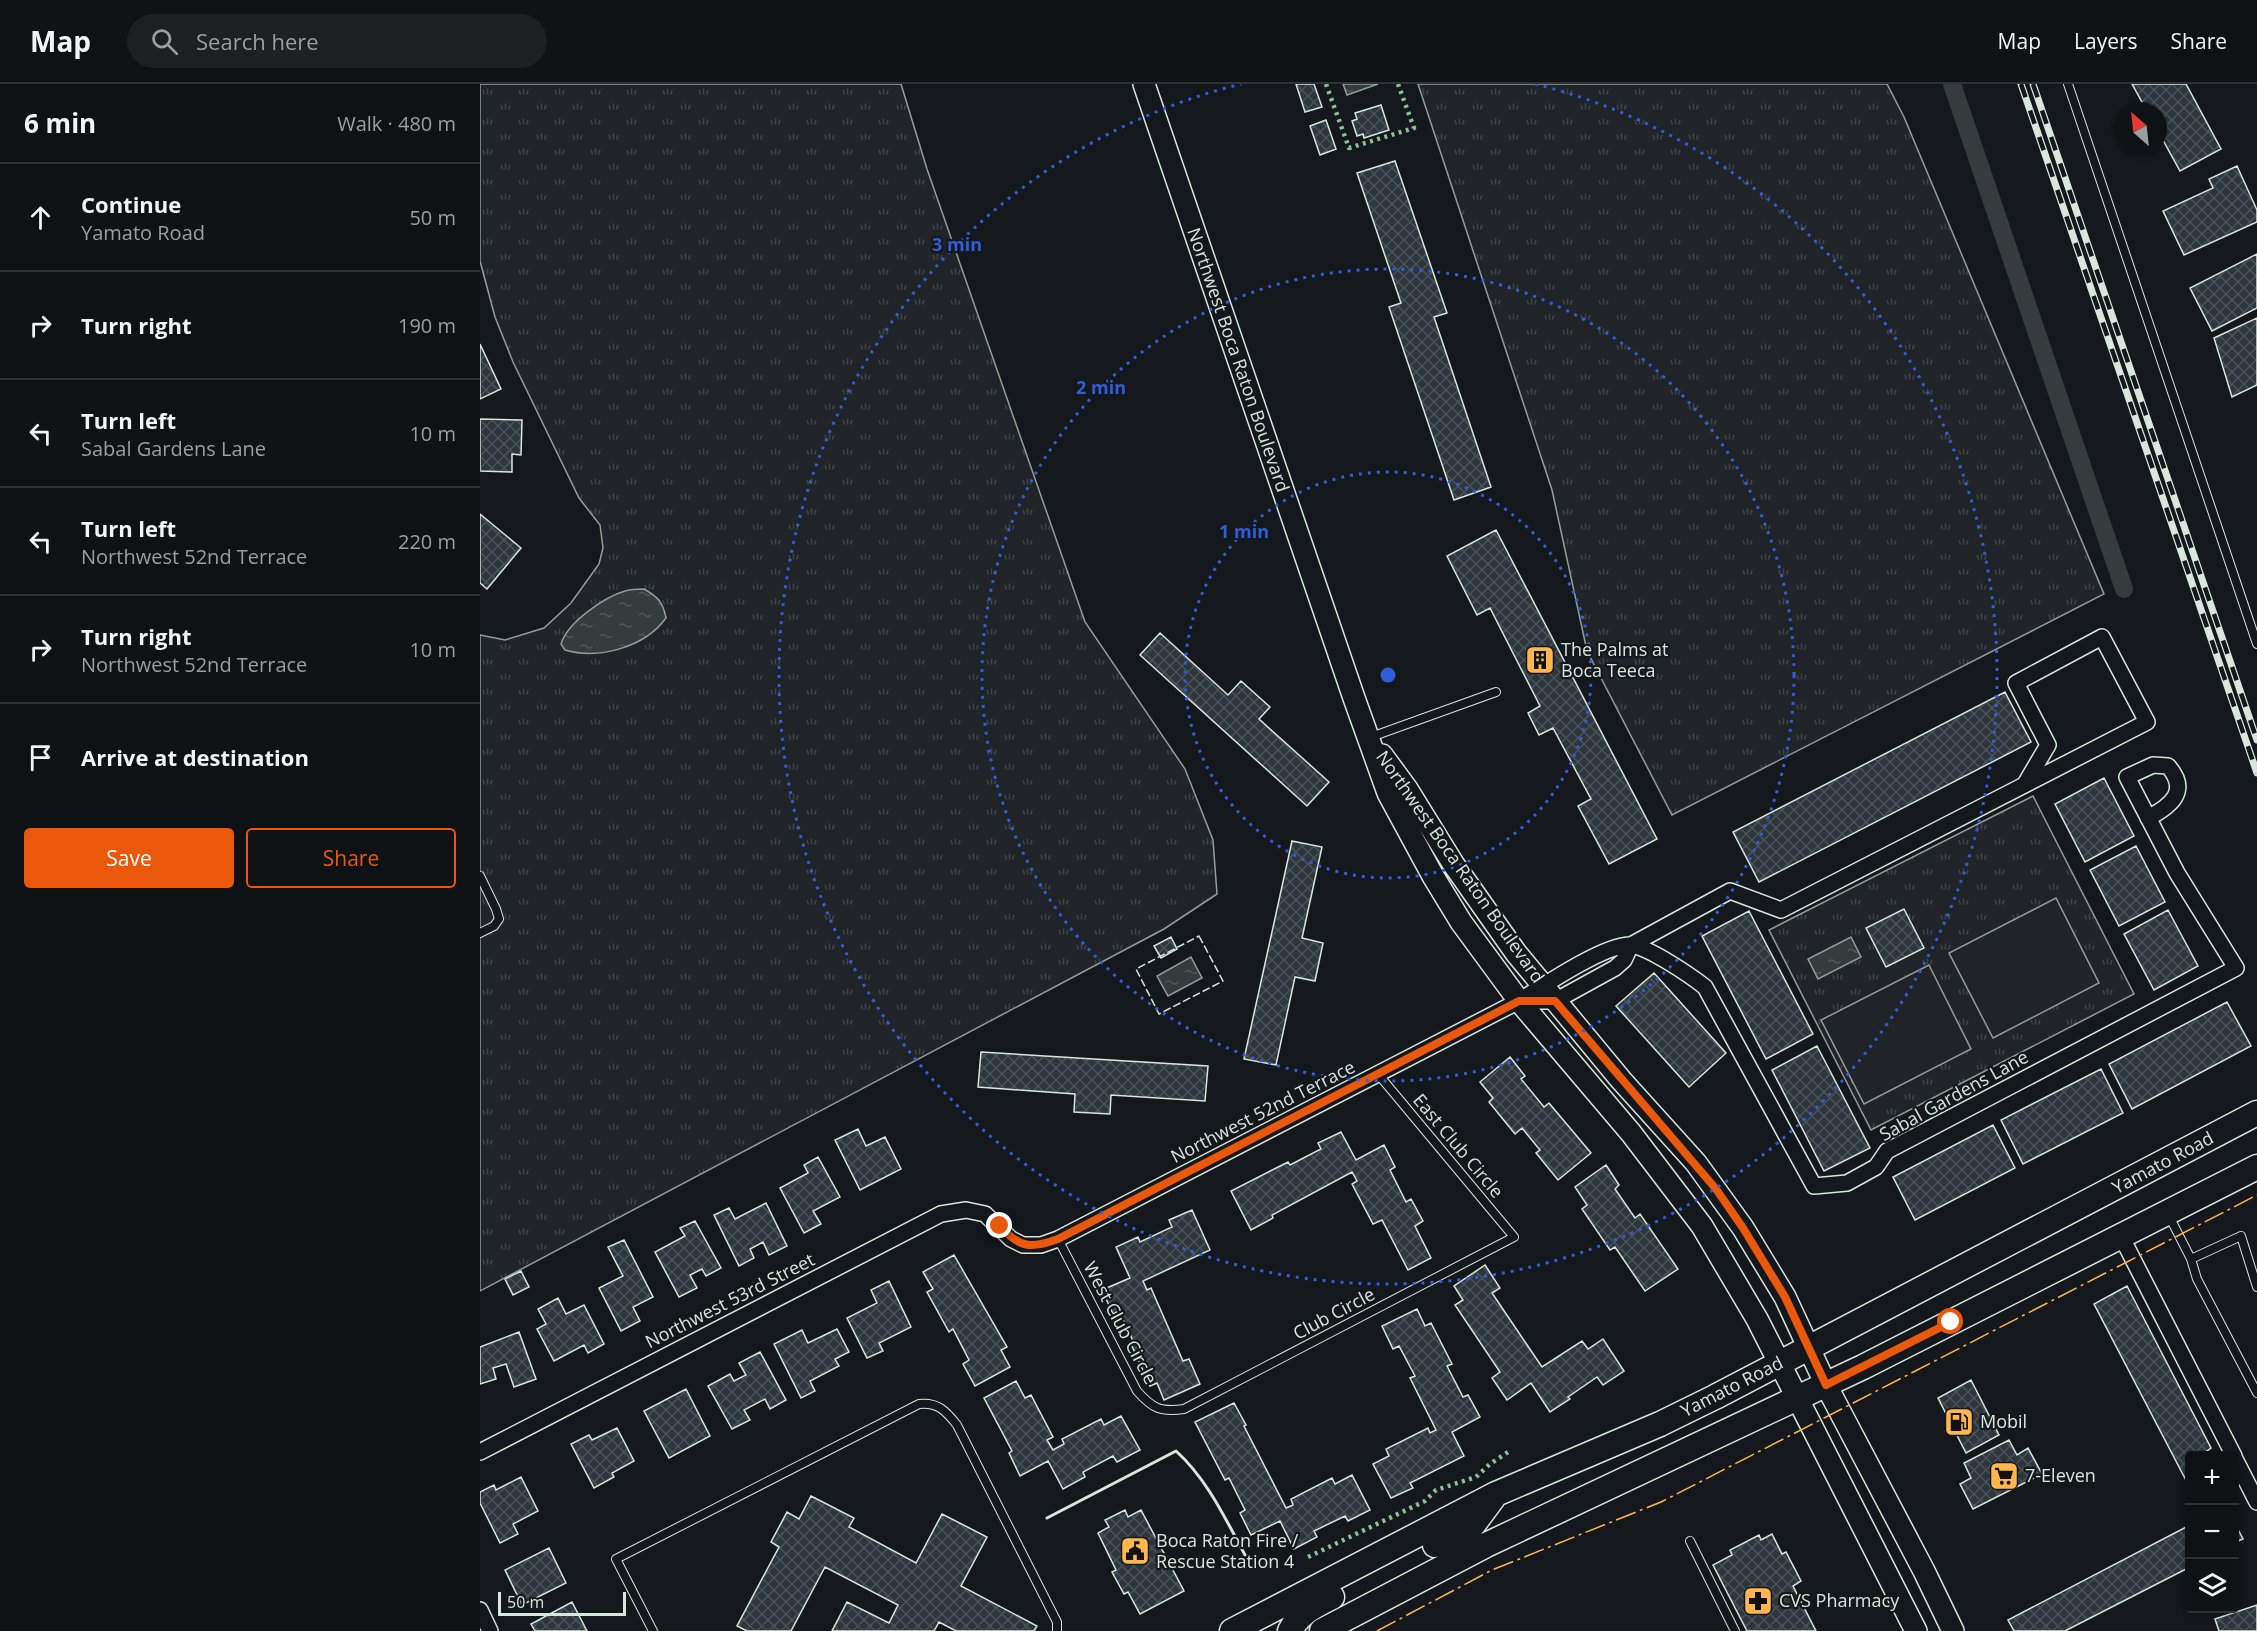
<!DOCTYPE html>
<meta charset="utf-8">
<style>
:root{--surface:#0f1215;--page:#1d2022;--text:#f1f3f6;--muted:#9b9ea0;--line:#2f3234;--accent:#ea580c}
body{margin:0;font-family:"Open Sans",sans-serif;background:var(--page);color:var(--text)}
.controls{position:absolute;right:18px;bottom:18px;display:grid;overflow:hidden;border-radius:6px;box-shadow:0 2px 4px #0004}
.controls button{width:54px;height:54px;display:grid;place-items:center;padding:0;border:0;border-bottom:2px solid var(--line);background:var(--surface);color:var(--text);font:30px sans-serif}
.compass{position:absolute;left:1633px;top:18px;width:54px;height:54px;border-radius:50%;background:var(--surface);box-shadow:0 2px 4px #0004;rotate:333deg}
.scale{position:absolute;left:18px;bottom:15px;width:128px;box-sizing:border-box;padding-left:6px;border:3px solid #d8e6dc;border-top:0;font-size:16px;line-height:21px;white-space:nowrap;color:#d8e6dc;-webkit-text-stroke:4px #14181c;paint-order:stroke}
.stop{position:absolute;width:18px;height:18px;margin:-14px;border:4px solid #ea580c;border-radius:50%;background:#fff}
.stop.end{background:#ea580c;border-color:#fff;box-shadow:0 2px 6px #0008}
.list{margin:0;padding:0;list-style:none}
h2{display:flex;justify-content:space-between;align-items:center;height:78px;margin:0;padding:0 24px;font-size:26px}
h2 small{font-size:20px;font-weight:400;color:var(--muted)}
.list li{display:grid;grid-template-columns:39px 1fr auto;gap:18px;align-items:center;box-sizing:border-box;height:108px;padding:0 24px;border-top:2px solid var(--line)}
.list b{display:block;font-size:22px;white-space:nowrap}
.list p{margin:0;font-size:20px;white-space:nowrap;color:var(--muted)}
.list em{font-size:20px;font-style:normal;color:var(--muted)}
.actions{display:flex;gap:12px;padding:18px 24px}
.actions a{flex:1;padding:14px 0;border:2px solid var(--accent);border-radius:6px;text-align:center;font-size:21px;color:var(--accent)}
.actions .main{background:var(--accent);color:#fff}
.icon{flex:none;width:33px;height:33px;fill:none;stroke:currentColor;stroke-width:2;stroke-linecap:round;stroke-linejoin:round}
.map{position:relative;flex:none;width:1777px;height:1547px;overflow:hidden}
header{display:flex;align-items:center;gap:36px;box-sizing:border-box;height:84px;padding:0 30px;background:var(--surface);border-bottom:2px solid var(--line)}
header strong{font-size:28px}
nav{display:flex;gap:33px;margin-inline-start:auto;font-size:21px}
.search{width:420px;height:54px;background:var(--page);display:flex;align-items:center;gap:15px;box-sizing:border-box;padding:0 21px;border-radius:33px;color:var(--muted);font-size:22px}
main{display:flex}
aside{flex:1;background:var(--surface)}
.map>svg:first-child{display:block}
.grass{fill:url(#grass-tufts);stroke:#939e99;stroke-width:1.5}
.park{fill:#202428;stroke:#939e99;stroke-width:1.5}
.water{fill:url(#water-ripples);stroke:#939e99;stroke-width:1.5}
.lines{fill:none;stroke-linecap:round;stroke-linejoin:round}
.canal{stroke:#363b3e;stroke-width:18}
.building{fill:url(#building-cross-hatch);stroke:#d8e6dc;stroke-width:1.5}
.lane-casing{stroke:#d8e6dc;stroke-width:10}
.street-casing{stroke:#d8e6dc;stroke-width:18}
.secondary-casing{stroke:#d8e6dc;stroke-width:24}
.primary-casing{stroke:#d8e6dc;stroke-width:27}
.lane{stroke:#14181c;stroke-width:8}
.street{stroke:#14181c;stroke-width:15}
.secondary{stroke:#14181c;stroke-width:21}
.primary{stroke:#14181c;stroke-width:24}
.rail-casing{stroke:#d8e6dc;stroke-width:7}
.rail{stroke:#14181c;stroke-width:4.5;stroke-dasharray:14;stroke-linecap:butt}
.hedge{stroke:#8ac095;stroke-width:4.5;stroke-dasharray:3 4.5;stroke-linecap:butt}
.fence{stroke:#d8e6dc;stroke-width:1.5;stroke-dasharray:8 3;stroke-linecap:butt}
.wall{stroke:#d8e6dc;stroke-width:3}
.power{stroke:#ffb74d;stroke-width:1.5;stroke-dasharray:21 4.5 3 4.5;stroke-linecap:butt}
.route{stroke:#ea580c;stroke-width:8}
.ring{fill:none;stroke:#305dd8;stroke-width:3;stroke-dasharray:3 6}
.labels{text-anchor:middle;stroke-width:4.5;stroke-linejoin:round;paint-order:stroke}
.street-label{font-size:18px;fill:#d8e6dc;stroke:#14181c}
.poi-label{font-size:18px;fill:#d8e6dc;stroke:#14181c;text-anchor:start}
.centre{fill:#305dd8;stroke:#14181c;stroke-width:3}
.ring-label{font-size:18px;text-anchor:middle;font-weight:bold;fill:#305dd8;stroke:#14181c;stroke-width:4.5;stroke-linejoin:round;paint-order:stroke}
</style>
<header>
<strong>Map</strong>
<div class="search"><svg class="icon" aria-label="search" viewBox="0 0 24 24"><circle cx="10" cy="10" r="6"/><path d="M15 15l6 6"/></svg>Search here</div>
<nav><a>Map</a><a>Layers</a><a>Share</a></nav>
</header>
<main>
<aside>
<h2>6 min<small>Walk · 480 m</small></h2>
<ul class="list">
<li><svg class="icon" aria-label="ahead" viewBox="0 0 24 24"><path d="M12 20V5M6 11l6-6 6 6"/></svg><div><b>Continue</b><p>Yamato Road</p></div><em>50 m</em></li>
<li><svg class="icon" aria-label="right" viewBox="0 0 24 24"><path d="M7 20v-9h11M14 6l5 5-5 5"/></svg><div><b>Turn right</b></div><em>190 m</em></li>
<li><svg class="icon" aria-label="left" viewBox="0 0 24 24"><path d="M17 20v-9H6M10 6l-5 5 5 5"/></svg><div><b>Turn left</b><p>Sabal Gardens Lane</p></div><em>10 m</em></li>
<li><svg class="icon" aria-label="left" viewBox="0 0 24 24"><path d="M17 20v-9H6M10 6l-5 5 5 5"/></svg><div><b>Turn left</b><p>Northwest 52nd Terrace</p></div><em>220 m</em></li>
<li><svg class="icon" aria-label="right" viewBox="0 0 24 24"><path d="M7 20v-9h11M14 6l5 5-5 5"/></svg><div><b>Turn right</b><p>Northwest 52nd Terrace</p></div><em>10 m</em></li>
<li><svg class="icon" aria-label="arrive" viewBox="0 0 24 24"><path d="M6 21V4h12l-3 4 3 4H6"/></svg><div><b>Arrive at destination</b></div></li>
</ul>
<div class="actions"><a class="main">Save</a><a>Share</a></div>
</aside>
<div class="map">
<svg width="1777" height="1547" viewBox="0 0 1777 1547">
<defs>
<pattern id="grass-tufts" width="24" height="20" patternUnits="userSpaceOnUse" patternTransform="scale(1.5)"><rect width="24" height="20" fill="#202428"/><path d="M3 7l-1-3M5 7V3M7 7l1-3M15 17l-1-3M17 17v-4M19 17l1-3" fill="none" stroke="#404447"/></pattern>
<pattern id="water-ripples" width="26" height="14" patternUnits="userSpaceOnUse" patternTransform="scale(1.5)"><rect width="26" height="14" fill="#363b3e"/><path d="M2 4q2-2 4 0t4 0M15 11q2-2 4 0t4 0" fill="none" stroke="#525759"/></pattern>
<pattern id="building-cross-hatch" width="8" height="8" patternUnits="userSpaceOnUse" patternTransform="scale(1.5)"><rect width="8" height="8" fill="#2c363c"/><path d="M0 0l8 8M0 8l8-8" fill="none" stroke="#4a5358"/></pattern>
</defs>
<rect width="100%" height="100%" fill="#14181c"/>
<path class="grass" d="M0,0h421l26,85 158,453 100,147 28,71 4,54 -53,35 -684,362v-656l25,5 39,-12 27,-25 28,-39 4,-16 -3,-23 -21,-27 -66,-136 -18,-45 -15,-56z
M938,0h469l17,33 200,477 -432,221 -85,-164 -35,-161z
M1553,712l101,198 -263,136 -102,-200z"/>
<path class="park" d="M1576,814l43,85 -106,55 -44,-85z
M1449,881l42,84 -107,55 -43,-84z"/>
<path class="water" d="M863,0h35l-31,11z
M164,505c14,8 19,13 22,29 -21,29 -67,42 -101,32l-4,-6c6,-21 43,-47 64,-53 6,-2 13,-2 19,-2z
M1371,853l10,20 -43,22 -10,-20z
M711,873l11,21 -34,18 -11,-20z"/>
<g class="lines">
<path class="canal" d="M1472,0l172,505"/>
</g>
<path class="building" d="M816,0h18l8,23 -17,5z
M1652,0h54l35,65 -41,22 -22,-40v-20h-11z
M901,21l8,25 -25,8 -1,-4 -6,2 -5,-15 5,-2 -2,-6z
M846,36l10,29 -16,6 -10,-29z
M915,77l52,152 -13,4 57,170 -37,13 -65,-193 12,-4 -44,-130z
M1757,82l20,44v12l-73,33 -21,-44 50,-23 -4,-9z
M1777,170v54l-45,23 -22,-43z
M1777,234v67l-25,12 -18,-59z
M0,260l21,45 -21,10z
M0,335l42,1 -1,35 -9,-1v18l-32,-1z
M0,430l41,34 -34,41 -7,-6z
M1016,446l161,309 -48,25 -31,-58 13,-7 -38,-71 -14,7 -11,-22 12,-7 -50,-98 -13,7 -30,-59z
M680,549l68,62 13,-14 29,26 -11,12 70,63 -22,24 -167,-151z
M1525,608l26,50 -272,140 -26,-50z
M1624,694l30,58 -49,26 -30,-58z
M812,757l30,6 -20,91 21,5 -8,38 -20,-4 -19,88 -32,-6z
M1656,762l29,56 -46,24 -29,-56z
M1424,825l20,39 -38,19 -20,-39z
M1688,826l30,56 -44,24 -30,-56z
M1269,827l64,123 -47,25 -64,-123z
M691,853l6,12 -16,9 -7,-12z
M1174,889l72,80 -37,34 -73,-81z
M1747,918l24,44 -119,63 -23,-45z
M1337,962l53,102 -46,23 -52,-101z
M501,968l227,14 -3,35 -94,-6 -1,19 -36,-2 1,-18 -97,-7z
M1030,973l15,19 -4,3 23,28 5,-4 42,50 -33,27 -22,-27 4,-3 -18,-22 -7,6 -26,-32 4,-4 -13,-16z
M1621,985l22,44 -100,51 -22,-44z
M1513,1041l22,43 -100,52 -22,-43z
M378,1045l8,17 19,-9 16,32 -41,21 -25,-50z
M861,1048l15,28 28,-15 11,22 -5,3 16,32 5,-3 12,22 -8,5 16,32 -23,12 -26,-50 -9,4 -21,-40 5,-3 -5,-9 -80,43 1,3 -22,12 -20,-39 57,-29 2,3 31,-16 -3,-6z
M338,1073l22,40 -27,14 8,13 -17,9 -24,-45 28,-15 -4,-8z
M1126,1081l13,20 -4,4 20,29 5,-4 38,55 -33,22 -30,-44 -5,3 -28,-41 5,-4 -12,-18z
M286,1119l21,43 -18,9 -6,-13 -13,7 4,9 -15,8 -25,-51 15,-7 6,11z
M712,1126l18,40 -67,31 4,9 4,-2 32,73 6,-2 11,25 -36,16 -7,-17 -7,3 -19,-42 3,-1 -15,-32 -6,3 -11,-24 28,-12 -14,-31 22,-10 2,5 32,-15 -3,-7z
M215,1137l26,47 -15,8 -4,-7 -12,6 7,13 -18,9 -24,-45 30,-16 -5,-8z
M144,1156l29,57 -20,10 7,14 -19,10 -22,-43 24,-12 -15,-29z
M474,1171l53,92 -6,3 9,17 -35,19 -12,-22 6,-4 -16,-31 -4,3 -22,-40 6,-3 -10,-17z
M1005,1181l15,23 -8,5 50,74 40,-26 6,8 15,-10 21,32 -21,14 -6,-8 -29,20 2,2 -20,13 -19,-29 -24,17 -15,-22 8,-6 -45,-67 8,-5 -9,-14z
M41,1187l8,16 -16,8 -8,-16z
M409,1197l22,46 -32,16 4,8 -16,7 -20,-40 30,-15 -6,-13z
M1647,1202l84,162 -11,8h-10v32l-96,-184z
M78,1214l8,16 18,-9 20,39 -16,9 -4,-8 -30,16 -17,-32 9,-5 -8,-15z
M937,1225l8,17 6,-3 21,41 -5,2 16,31 5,-2 12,22 -28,15 12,24 -54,27 3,5 -22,10 -18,-34 16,-8 -3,-7 42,-21 2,5 6,-3 -26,-52 5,-2 -16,-30 -6,3 -11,-23z
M357,1245l12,23 -14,7 4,7 -29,15 5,10 -14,7 -27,-54 28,-14 6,13z
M39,1248l17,47 -22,8 -8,-23 -13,4 3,11 -16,5v-37z
M280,1268l26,48 -16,9 -5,-10 -21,11 6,10 -18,9 -24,-43 22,-12 4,7 12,-6 -7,-12z
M1491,1296l28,55 -33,18 -28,-55z
M536,1297l9,17 6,-3 22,42 -6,3 6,10 11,-6 -2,-5 39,-20 3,6 17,-9 19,34 -23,12 -4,-6 -30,16 2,5 -22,12 -15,-28 -28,15 -11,-23 3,-2 -28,-53z
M206,1305l24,47 -41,22 -25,-47z
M754,1319l12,22 -2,1 42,82 7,-3 -2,-6 41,-21 3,6 17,-9 18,35 -22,11 -3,-5 -31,15 3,6 -23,12 -14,-28 -29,14 -11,-22 5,-3 -16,-32 -4,2 -30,-58z
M137,1344l17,33 -22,12 2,4 -20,11 -23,-44 18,-9 3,5z
M1529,1356l8,15 11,-7 14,26 -69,35 -13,-25 11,-6 -7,-15z
M41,1393l17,34 -25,13 5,10 -18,9 -20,-40v-11l14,-7 2,5z
M331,1412l43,22 -5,9 67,36 26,-49 45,23 -26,49 76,40 -3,5h-78l-17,-9 -5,9h-102l15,-29 42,21 9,-18 -73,-38 -34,64h-44l-10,-5 42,-79 -8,-5 16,-30 12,7z
M645,1426l3,7 13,-7 43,81 -44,23 -12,-22 -4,2 -12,-22 4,-2 -18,-37 11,-6 -4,-7z
M1754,1438l9,17 -9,4z
M1710,1441v42l-125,64h-51l-6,-11z
M1292,1450l10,20 4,-2 15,29 -8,5 23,45h-69l-34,-66 19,-10 -2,-5 29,-15 2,5z
M69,1464l17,35 -44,22 -17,-35z
M92,1518l15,29h-52l-4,-7z
M1777,1521v26h-38l-4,-12z"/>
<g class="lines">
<g class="lane-casing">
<path id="lane" d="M1588,0l189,560
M891,653l125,-45
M0,792l16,33 3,10 -5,7 -14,7
M1688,1130l23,45 6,20 60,114
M578,1155l79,152c16,18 23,21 47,18l330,-172 -136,-163
M1711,1175l50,-23 16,51
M1210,1457l45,90
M173,1547l-37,-72 303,-155c19,-2 27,7 38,21l100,197v9"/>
</g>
<g class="street-casing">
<path id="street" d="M1151,861l99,-54 51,19 366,-188 -45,-85 -86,46 32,62 -23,39
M1039,917h36l60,-33 9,-8 7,-15
M1641,1152l113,220
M0,1368l461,-238 25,-4 19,4 26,25 12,6h18l17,-6 461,-238c24,-15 83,-55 110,-56 17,0 62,31 76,42l109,199 33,-3 29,-16 11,-16 349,-183 -59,-95 -50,-96 26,-12 15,1c22,25 3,40 -20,52
M1754,1373l23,45
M0,1526l10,21"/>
</g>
<g class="secondary-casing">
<path id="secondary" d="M664,0l210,614 34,95 45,83 28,46 58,79 112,132 71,93 55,93 159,312
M902,671l25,34 47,76 62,88 105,127 75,83 47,65 42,69 41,88 98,186 29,60"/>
</g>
<g class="primary-casing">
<path id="primary" d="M955,1461l38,-20 20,-27
M752,1547l264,-137 164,-70 55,-27 542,-284
M810,1547c9,-18 24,-25 42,-34
M842,1547l164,-86 377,-178 394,-200"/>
</g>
<use href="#lane" class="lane"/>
<use href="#street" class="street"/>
<use href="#secondary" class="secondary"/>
<use href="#primary" class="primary"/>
<g class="rail-casing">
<path id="rail" d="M1541,0l236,689
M1553,0l224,656"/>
</g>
<use href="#rail" class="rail"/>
<path class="hedge" d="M846,0l23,64 65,-20 -16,-44
M828,1473l117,-56 11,-11 40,-13 14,-13 21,-14"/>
<path class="fence" d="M719,852l24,45 -64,33 -23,-45z"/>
<path class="wall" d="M567,1434l129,-67c31,28 49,67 69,104"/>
<path class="power" d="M897,1547l115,-61 169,-68 596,-307"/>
</g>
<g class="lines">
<path class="route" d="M520,1142c19,22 31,23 58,13l461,-238h36l161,188 27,39 42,69 41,88 125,-63"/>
</g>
<g class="ring">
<circle cx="908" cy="591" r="203"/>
<circle cx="908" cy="591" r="406"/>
<path d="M1055 0A609 609 0 1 1 761 0"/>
</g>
<defs>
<g id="building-square" transform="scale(1.5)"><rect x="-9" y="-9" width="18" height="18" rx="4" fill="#ffb74d" stroke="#14181c"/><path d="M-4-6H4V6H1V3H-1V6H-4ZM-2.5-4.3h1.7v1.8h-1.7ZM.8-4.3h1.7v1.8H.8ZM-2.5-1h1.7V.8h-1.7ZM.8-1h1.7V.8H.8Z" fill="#111"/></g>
<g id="fuel-square" transform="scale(1.5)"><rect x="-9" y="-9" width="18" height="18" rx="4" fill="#ffb74d" stroke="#14181c"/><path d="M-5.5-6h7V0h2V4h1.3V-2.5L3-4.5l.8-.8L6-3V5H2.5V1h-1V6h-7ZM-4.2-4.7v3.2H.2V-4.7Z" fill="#111"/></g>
<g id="supermarket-square" transform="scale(1.5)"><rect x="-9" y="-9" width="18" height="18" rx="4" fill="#ffb74d" stroke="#14181c"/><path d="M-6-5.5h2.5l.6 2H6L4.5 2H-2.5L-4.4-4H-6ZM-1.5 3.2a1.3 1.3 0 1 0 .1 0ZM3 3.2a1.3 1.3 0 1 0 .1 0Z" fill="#111"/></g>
<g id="civic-square" transform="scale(1.5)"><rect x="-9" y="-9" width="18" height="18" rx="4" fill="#ffb74d" stroke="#14181c"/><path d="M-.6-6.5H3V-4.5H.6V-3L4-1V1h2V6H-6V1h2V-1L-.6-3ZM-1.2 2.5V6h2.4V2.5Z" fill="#111"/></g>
<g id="pharmacy-square" transform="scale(1.5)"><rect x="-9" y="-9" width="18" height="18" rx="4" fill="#ffb74d" stroke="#14181c"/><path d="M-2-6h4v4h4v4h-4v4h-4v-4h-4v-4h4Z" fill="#111"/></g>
</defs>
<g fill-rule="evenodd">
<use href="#building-square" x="1060" y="576"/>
<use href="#fuel-square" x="1479" y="1338"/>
<use href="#supermarket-square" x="1524" y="1392"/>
<use href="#civic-square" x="655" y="1467"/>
<use href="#pharmacy-square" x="1278" y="1517"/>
</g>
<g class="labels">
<g class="street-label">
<text transform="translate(758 276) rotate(71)" y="6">Northwest Boca Raton Boulevard</text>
<text transform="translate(980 783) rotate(55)" y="6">Northwest Boca Raton Boulevard</text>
<text transform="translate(1474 1012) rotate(-29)" y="6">Sabal Gardens Lane</text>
<text transform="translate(783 1028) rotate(-27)" y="6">Northwest 52nd Terrace</text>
<text transform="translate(978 1062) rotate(50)" y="6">East Club Circle</text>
<text transform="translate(1683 1079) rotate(-28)" y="6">Yamato Road</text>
<text transform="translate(250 1217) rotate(-27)" y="6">Northwest 53rd Street</text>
<text transform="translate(854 1230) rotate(-28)" y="6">Club Circle</text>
<text transform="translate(640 1239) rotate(62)" y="6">West Club Circle</text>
<text transform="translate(1252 1303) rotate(-27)" y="6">Yamato Road</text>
</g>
<g class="poi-label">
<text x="1081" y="572">The Palms at<tspan x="1081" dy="21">Boca Teeca</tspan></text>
<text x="1500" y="1344">Mobil</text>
<text x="1545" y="1398">7-Eleven</text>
<text x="676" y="1463">Boca Raton Fire /<tspan x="676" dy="21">Rescue Station 4</tspan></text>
<text x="1299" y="1523">CVS Pharmacy</text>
</g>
</g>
<circle cx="908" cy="591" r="9" class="centre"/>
<g class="ring-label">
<text x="477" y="167">3 min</text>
<text x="621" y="310">2 min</text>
<text x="764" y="454">1 min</text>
</g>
</svg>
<div class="controls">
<button>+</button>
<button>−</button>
<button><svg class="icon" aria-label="layers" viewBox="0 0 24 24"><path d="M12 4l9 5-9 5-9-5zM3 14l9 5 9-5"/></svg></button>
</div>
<svg class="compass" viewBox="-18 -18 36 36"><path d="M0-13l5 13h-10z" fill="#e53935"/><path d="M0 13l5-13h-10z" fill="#9b9ea0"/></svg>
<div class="scale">50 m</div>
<div class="stop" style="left:1471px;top:1238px"></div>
<div class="stop end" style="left:520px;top:1142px"></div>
</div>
</main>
